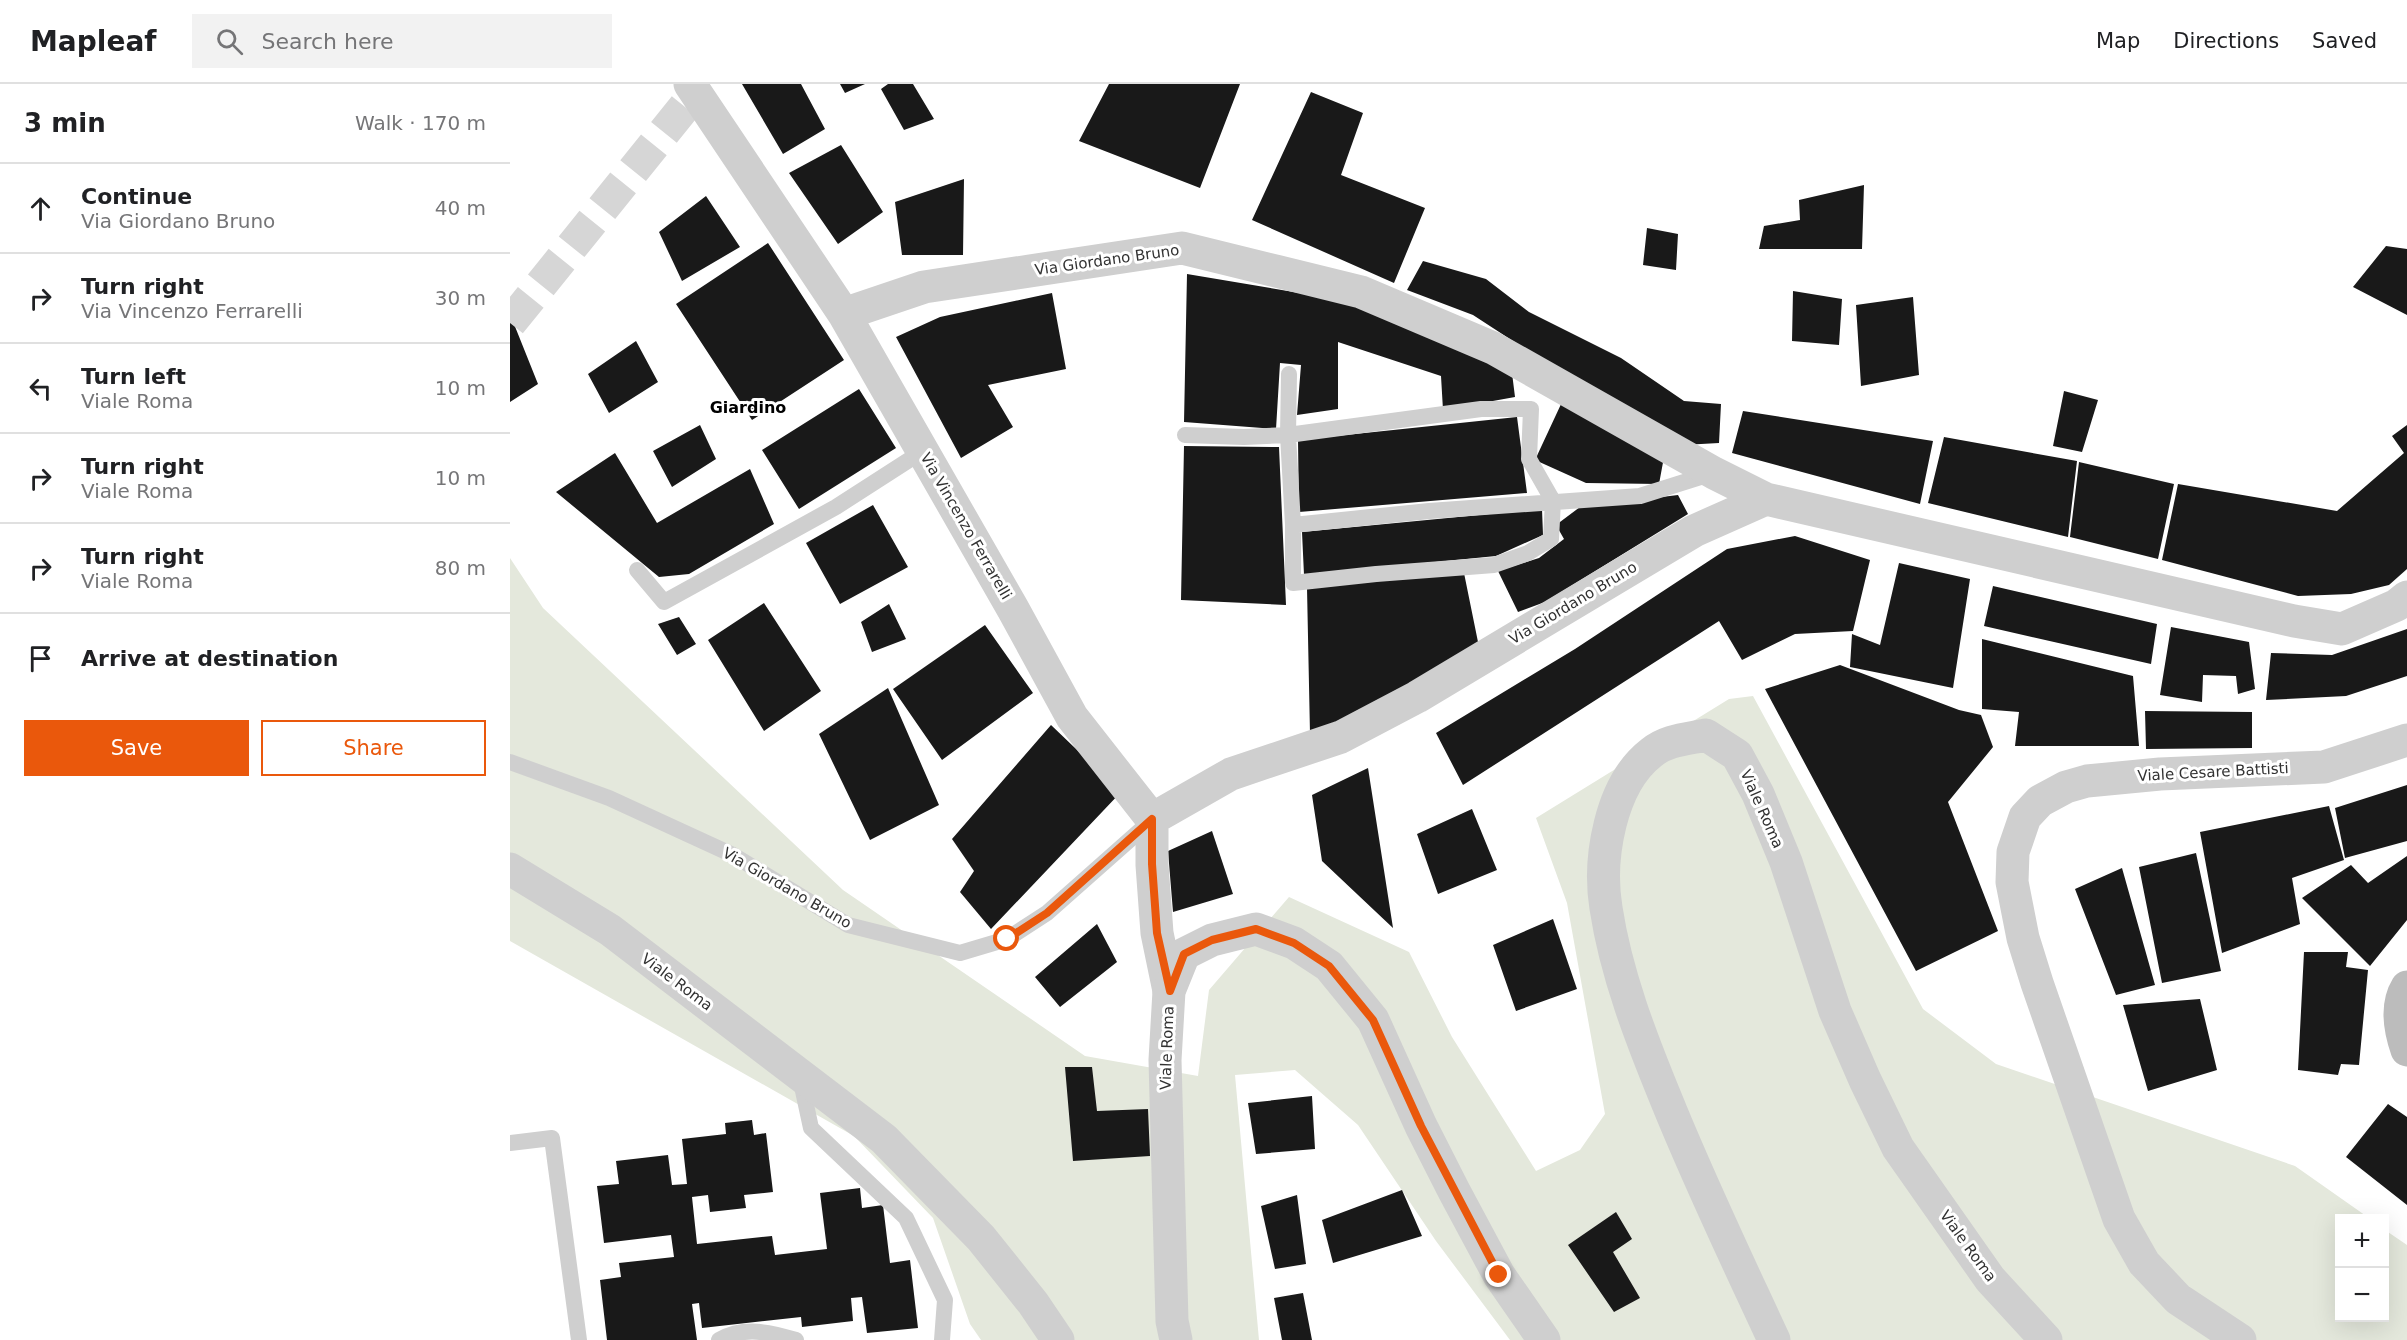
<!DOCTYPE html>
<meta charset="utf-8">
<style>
:root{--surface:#fff;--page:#f2f2f2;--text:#202124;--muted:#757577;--line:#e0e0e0;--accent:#ea580c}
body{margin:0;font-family:"DejaVu Sans",sans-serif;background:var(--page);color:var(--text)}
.controls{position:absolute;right:18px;bottom:18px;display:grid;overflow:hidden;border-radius:0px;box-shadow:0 6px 24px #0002}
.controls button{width:54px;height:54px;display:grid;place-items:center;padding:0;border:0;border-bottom:2px solid var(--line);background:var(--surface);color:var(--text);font:30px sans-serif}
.stop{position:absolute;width:18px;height:18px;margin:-14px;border:4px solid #ea580c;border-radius:50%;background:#fff}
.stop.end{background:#ea580c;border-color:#fff;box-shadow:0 2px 6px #0008}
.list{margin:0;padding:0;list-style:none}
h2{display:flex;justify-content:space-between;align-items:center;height:78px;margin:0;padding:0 24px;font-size:26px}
h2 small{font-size:20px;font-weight:400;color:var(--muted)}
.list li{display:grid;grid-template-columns:39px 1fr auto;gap:18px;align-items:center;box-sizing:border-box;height:90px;padding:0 24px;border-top:2px solid var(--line)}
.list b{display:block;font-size:22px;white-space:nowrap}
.list p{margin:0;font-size:20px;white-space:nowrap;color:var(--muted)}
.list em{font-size:20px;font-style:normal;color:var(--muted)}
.actions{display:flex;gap:12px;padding:18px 24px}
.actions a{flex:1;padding:14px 0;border:2px solid var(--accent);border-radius:0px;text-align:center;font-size:21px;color:var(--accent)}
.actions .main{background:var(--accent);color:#fff}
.icon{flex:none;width:33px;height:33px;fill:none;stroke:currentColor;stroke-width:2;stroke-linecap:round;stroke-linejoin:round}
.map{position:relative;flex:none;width:1897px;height:1256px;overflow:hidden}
header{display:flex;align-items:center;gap:36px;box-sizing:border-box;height:84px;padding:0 30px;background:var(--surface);border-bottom:2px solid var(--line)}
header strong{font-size:28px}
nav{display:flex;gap:33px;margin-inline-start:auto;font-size:21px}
.search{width:420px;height:54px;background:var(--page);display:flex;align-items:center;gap:15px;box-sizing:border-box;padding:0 21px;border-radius:0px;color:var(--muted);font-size:22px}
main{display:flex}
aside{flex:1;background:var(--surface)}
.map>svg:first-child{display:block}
.green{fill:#e4e8dc}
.building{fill:#191919}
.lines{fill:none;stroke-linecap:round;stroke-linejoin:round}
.secondary-tunnel{stroke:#d6d6d6;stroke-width:33;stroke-dasharray:33 16;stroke-linecap:butt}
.service{stroke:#cfcfcf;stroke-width:16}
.minor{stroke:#cfcfcf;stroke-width:33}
.tertiary{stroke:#cfcfcf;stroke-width:33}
.secondary{stroke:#bcbcbc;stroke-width:33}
.route{stroke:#ea580c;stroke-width:8}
.labels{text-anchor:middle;stroke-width:6;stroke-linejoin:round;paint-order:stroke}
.street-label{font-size:15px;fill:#323232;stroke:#fff}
.neighbourhood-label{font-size:16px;font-weight:bold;fill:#000;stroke:#fff}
</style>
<header>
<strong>Mapleaf</strong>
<div class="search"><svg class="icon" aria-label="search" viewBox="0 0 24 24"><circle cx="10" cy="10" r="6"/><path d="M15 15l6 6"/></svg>Search here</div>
<nav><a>Map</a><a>Directions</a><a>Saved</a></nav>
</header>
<main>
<aside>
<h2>3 min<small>Walk · 170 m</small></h2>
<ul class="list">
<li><svg class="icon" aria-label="ahead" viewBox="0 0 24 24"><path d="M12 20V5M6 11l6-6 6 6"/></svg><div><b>Continue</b><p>Via Giordano Bruno</p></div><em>40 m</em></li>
<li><svg class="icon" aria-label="right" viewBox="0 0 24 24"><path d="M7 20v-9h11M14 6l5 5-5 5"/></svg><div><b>Turn right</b><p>Via Vincenzo Ferrarelli</p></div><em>30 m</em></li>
<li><svg class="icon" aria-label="left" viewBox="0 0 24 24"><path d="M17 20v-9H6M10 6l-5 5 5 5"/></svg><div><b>Turn left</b><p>Viale Roma</p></div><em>10 m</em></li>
<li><svg class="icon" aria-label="right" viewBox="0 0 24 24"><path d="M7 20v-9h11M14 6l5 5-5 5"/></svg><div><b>Turn right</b><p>Viale Roma</p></div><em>10 m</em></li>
<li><svg class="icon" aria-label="right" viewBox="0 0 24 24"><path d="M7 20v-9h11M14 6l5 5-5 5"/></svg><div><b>Turn right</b><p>Viale Roma</p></div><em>80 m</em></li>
<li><svg class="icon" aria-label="arrive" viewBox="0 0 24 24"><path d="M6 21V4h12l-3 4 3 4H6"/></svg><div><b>Arrive at destination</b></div></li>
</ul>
<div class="actions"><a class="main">Save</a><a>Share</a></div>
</aside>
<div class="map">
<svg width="1897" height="1256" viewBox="0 0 1897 1256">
<rect width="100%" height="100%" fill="#fff"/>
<path class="green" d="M0,474l33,50 300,282 242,166 113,20 11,-86 80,-93 120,55 43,85 84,134 44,-21 25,-36 -38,-211 -31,-85 193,-119 24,-3 170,313 73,55 299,102 74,52h-29v100h44l1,-88 22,15v95h-897l-74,-99 -78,-116 -63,-55 -60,5 24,265h-278l-11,-16 -37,-106 -79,-82 -344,-195z"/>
<path class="building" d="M232,0h59l24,45 -42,25z
M330,0h25l-20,9z
M378,0h25l21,35 -30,11 -23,-41z
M599,0h131l-40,104 -121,-47z
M801,8l52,21 -22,62 84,33 -31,75 -142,-63z
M331,61l42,67 -45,32 -49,-71z
M454,95l-1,76h-61l-7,-53z
M1354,101l-2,64h-103l5,-23 36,-6 -1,-20z
M196,112l34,51 -58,34 -23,-49z
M1137,144l31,6 -2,36 -33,-5z
M258,159l76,117 -92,60 -76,-116z
M1876,162l21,3v66l-54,-28z
M913,177l63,18 43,33 92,46 63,43 37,3 -2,39 -36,2 -130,-78 -80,-52 -66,-25z
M677,190l148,25 107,38 70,36 3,24 -72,13 -2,-34 -103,-34v67l-41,6 4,-50 -21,-2 -4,66 -92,-7z
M1283,207l49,8 -3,46 -47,-4z
M542,209l14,76 -78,16 25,42 -52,31 -65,-121 44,-20z
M1403,213l6,78 -58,11 -5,-81z
M0,230l28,70 -28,18z
M126,257l22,41 -49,31 -21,-39z
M349,305l37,59 -97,61 -37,-59z
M1554,307l34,9 -16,52 -29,-6z
M1052,318l102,55 -5,27 -73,-1 -51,-23z
M1233,327l190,30 -13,63 -188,-51z
M1007,333l10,76 -228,19 -1,-72z
M190,341l16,34 -44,28 -19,-36z
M1897,341v144l-18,16 -38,9 -53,2 -136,-36 16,-76 159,27 67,-58 -12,-17z
M1434,353l133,24 -9,76 -140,-34z
M674,362l95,1 7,158 -105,-5z
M105,369l42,70 93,-54 24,55 -85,50 -30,3 -103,-85z
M1569,378l95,22 -16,75 -88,-22z
M1168,411l10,19 -143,88 -27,10 -20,-41 41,-13 25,-19 -8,-14 24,-18z
M363,421l35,62 -68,37 -34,-61z
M1032,425l1,26 -47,21 -192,19 -2,-43z
M1285,452l75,24 -17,71 -58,3 -53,26 -23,-39 -256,164 -27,-52 139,-84 152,-100z
M1389,479l71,16 -17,109 -103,-21 2,-33 28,11z
M954,489l14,69 -90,59 -78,33 -3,-146z
M1483,502l164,38 -6,40 -167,-38z
M254,519l57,88 -57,40 -56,-91z
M379,520l17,35 -34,13 -11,-30z
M169,533l17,27 -19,11 -19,-31z
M475,541l48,68 -91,67 -49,-71z
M1661,543l78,15 6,47 -17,5 -2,-18 -33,-1 -1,27 -42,-7z
M1897,545v47l-61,20 -80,4 5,-47 61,2z
M1472,555l151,37 6,70h-124l4,-34 -37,-3z
M1330,581l119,45 22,5 12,32 -45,55 50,129 -82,40 -151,-282z
M378,604l51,117 -69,35 -51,-106z
M1635,627l107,1v36l-106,1z
M541,641l70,67 -130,137 -31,-37 14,-21 -22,-32z
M858,684l25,160 -71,-67 -10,-66z
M1897,701v56l-62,17 -10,-50z
M1819,722l15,54 -52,18 8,46 -78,29 -22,-121z
M962,725l25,61 -59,24 -21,-60z
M702,747l21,63 -60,18 -5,-61z
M1686,769l25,118 -59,12 -23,-116z
M1897,772v64l-37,46 -68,-68 49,-33 17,18z
M1612,784l33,117 -39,10 -41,-106z
M1043,835l24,70 -61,22 -23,-66z
M587,840l20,38 -57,45 -25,-30z
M1794,868h44l-2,15 22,3 -9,95 -18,-1 -3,11 -40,-5z
M1690,915l17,71 -69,21 -25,-86z
M555,983h27l5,44 51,-2 2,47 -77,5z
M802,1012l3,53 -59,5 -8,-51z
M1878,1020l19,13v88l-61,-48z
M242,1036l2,15 12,-2 7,59 -29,3 2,13 -36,4 -2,-17 -16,2 5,47 75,-8 3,19 52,-6 -7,-56 40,-5 2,20 21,-3 7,58 20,-3 8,68 -51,5 -5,-36 -11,1 2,23 -51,6 -1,-10 -99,11 -3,-25 -7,1 5,36h-90l-7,-60 21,-3 -2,-14 55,-6 -3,-22 -67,8 -7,-57 22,-2 -3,-23 52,-6 4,30 15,-1 -5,-45 44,-5 -1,-11z
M892,1106l20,46 -89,27 -11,-43z
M787,1111l9,69 -31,5 -14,-63z
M1106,1128l16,27 -19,13 27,46 -26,14 -46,-67z
M793,1209l9,47h-30l-8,-42z"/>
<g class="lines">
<path class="secondary-tunnel" d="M0,239l193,-239"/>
<path class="service" d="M675,351l59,2 44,-2 1,-61
M783,441v58l83,-9 118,-9 34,-12 23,-14 2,-38 -24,-42 2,-50h-50l-193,26 5,90 136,-14 211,-15 73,-23
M127,486l27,32 172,-95 87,-56
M0,678l99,36 124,57 115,70 112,28 47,-14 40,-26 105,-93
M290,993l11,51 95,90 39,82 -3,40
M0,1059l42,-5 27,202
M209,1256c25,-14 50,-8 77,0"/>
<path class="minor" d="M180,0l154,230 169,295 59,108 80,102v46l5,68 12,58
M334,230l80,-27 258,-39 179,44 132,56 221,125 52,26 528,122 48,8 55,-24 10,-8
M642,735l79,-45 110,-37 76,-40 277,-166 72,-32"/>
<path class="tertiary" d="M0,785l100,61 274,209 97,99 52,65 25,37
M666,1256l-4,-19 -7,-261 4,-69 15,-37 28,-14 44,-11 38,14 35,23 44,54 48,106 33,65 45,84 45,65
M1264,1256c-37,-80 -75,-159 -108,-241 -25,-61 -50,-125 -60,-191 -8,-49 4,-123 45,-155 15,-13 36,-14 55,-18l31,20 21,39 28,68 49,149 30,69 33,68 92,131 56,61
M1730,1256l-62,-41 -34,-36 -25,-44 -82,-236 -14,-45 -11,-56 1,-30 12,-35 15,-16 26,-14 21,-6 73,-7 164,-7 83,-27"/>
<path class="secondary" d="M1897,903c-11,18 -7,43 0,63"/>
</g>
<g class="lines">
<path class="route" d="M497,855l40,-26 105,-94v45l5,69 13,58 14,-37 28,-14 44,-11 38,14 35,23 44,54 48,106 78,149"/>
</g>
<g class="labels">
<g class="street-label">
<text transform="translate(597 176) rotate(-8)" y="5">Via Giordano Bruno</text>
<text transform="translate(456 442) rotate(60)" y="5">Via Vincenzo Ferrarelli</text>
<text transform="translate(1063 519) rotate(-31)" y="5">Via Giordano Bruno</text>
<text transform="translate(1703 688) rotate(-3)" y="5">Viale Cesare Battisti</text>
<text transform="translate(1252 725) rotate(66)" y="5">Viale Roma</text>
<text transform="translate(277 804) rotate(30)" y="5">Via Giordano Bruno</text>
<text transform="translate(167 898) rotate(37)" y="5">Viale Roma</text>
<text transform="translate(657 964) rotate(-88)" y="5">Viale Roma</text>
<text transform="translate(1458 1162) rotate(54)" y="5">Viale Roma</text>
</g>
<g class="neighbourhood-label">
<text x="238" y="329">Giardino</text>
</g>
</g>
</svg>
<div class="controls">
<button>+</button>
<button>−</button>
</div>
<div class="stop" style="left:497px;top:855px"></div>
<div class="stop end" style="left:989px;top:1191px"></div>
</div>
</main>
